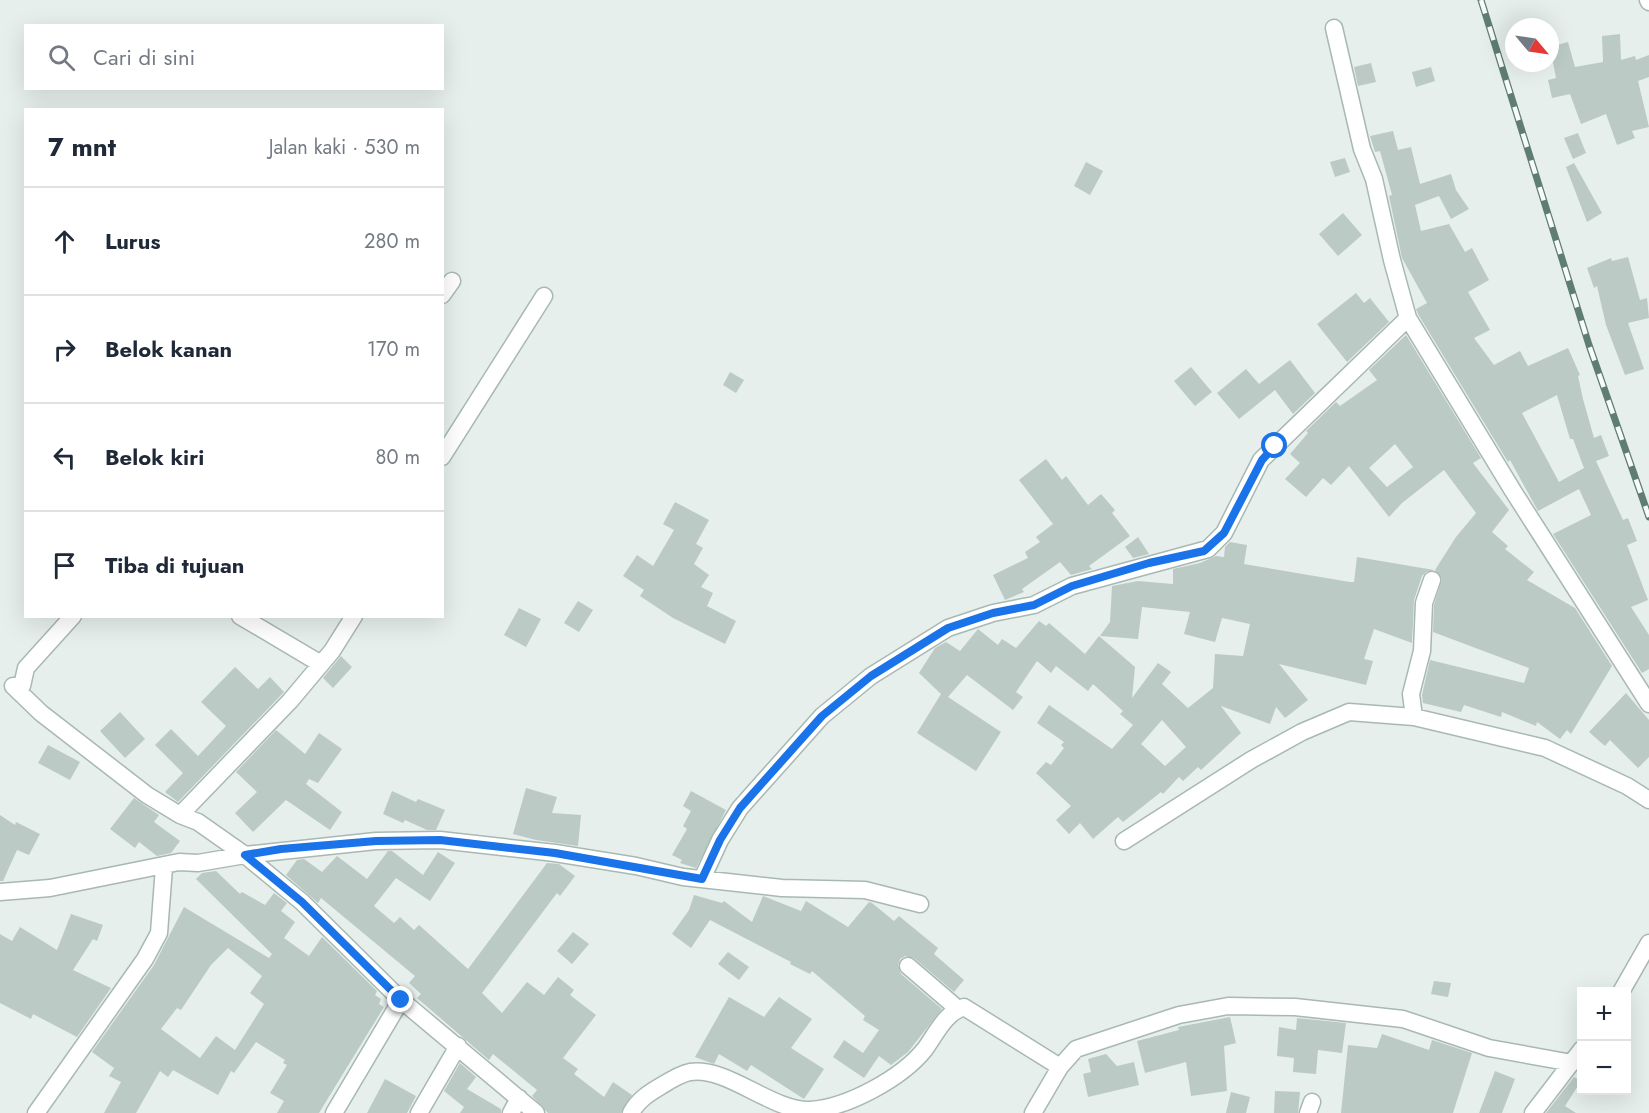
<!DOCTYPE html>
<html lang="id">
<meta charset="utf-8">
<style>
:root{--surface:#fff;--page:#f2f2f3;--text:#1f2937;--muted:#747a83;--line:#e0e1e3}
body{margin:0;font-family:Jost,sans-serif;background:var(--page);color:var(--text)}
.controls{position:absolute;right:18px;bottom:18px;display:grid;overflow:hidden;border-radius:0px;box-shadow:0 6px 24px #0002}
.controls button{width:54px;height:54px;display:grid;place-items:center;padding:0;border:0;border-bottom:2px solid var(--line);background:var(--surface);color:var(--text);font:30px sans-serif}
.compass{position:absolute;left:1505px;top:18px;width:54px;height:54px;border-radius:50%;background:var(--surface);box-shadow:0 6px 24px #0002;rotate:119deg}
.stop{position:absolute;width:18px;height:18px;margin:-14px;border:4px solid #1a73e8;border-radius:50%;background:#fff}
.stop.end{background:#1a73e8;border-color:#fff;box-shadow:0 2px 6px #0008}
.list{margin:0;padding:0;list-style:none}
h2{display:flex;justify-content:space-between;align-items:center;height:78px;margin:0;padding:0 24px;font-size:26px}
h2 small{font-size:20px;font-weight:400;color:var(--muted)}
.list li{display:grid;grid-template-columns:39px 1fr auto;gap:18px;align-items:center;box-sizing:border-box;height:108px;padding:0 24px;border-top:2px solid var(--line)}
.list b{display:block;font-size:22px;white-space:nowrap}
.list em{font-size:20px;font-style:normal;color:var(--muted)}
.icon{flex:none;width:33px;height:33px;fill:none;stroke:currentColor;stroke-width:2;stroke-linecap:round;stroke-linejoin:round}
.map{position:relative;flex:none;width:1649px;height:1113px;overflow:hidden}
.search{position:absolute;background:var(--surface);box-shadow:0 6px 24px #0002;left:24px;top:24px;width:420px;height:66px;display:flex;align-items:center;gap:15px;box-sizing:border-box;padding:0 21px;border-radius:0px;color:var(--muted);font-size:22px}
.panel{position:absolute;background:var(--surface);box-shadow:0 6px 24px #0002;left:24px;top:108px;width:420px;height:510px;border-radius:0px}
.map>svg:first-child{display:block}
.building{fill:#bbcac4;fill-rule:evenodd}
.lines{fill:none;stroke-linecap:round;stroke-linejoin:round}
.minor-casing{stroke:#a8b8b2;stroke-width:19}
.minor{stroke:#fff;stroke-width:16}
.rail-casing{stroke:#5f7d75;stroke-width:7}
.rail{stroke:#f7fbf9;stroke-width:4.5;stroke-dasharray:14;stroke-linecap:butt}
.route{stroke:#1a73e8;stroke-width:8}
</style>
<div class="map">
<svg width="1649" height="1113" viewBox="0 0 1649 1113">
<rect width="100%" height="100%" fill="#e6efeb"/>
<path class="building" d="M1620,34l1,26 14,-4 1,4 13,-5v22l-11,4 11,46 -17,4 3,7 -18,7 -11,-31 -25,10 -11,-30 -18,4 -4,-18 8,-2 -6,-31 18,-5 7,25 28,-5 -1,-26z
M1371,63l5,19 -18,4 -4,-19z
M1431,67l4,14 -19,6 -4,-15z
M1393,131l5,19 13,-3 9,37 31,-10 5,16 13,19 -18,10 -12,-23 -24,9 6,26 28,-7 16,28 7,-4 17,32 -21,12 22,38 -16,8 20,27 26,-14 8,15 40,-18 12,27 -2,1 5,23 11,39 7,-3 8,21 -13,5 27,59 5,-2 9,23 -10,4 21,55 -17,7 18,28v34l-7,4 -89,-139 38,-19 -12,-26 -41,22 -28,-51 -2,2 -90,-148 -2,-5 11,-6 -25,-45 -13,-62 3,-1 -12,-44 -5,1 -5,-16zM1557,395l13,44h3l11,29 -25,14 -37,-69z
M1578,133l8,20 -13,6 -9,-21z
M1345,158l5,14 -15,5 -5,-15z
M1086,162l17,9 -13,24 -16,-9z
M1574,163l28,50 -15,9 -21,-55z
M1343,213l19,22 -24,21 -19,-22z
M1628,257l12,43 7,-2 2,20 -21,5 16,46 -19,6 -19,-50 -9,-39 -3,2 -7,-20 24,-10 1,3z
M1356,293l8,10 6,-5 19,24 -42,40 -30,-38z
M1406,335l75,123 -8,5 36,47 -17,22 16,14 -3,3 29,23 -7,8 48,28 37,58 -41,68 -4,-4 -7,9 -23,-17 -1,4 -34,-14 -1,5 -37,-12 -3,7 -38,-9 -1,-8 8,-35 94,23 5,-15 -96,-36 1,-27 8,-26 -7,-9 21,-33 20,-24 -32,-43 -42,33 -13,14 -40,-51 -18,19 -8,-7 -17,19 -21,-18 15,-16 -10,-9 18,-21 -2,-2 30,-29 4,4 37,-26 -8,-10zM1395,444l18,23 -26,20 -18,-19z
M1290,360l25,33 -22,21 -18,-24 -36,29 -22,-26 29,-24 13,15z
M1191,367l21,25 -17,14 -21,-25z
M730,372l14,8 -8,13 -13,-8z
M1046,459l16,21 4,-4 22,29 13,-11 14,16 -3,3 18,23 -41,30 3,3 -3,1 -18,5 -11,-13 -38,27 2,3 -19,8 -12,-25 35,-17 -3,-6 15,-10 -4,-5 17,-13 -34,-44z
M675,502l34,18 -13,24 7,4 -9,16 15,11 -8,12 12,6 -6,13 29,15 -11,23 -52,-26 -33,-22 4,-6 -21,-14 14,-21 16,11 21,-36 -11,-6z
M1138,537l11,17 -16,4 -8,-11z
M1230,542l17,3 -3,19 106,18h4l3,-25 77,13 -8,2 -4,4 -8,24 -2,43 -38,-14 -10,30 9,2 -7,24 -87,-21 29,36 -23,18 -9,-11 -6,17 -49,-18 20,27 -40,37 -3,-3 -15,14 -4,-4 -16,17 -2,-2 -38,30 -5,-5 -25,22 -13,-16 -11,11 -13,-14 15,-14 -35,-33 10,-11 5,3 13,-17 -3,-3 3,-3 -27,-19 12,-18 63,44 21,-24 -13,-11 3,-3 -30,-27 -5,7 -32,-25 -5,7 -14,-12 -21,31 7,5 -10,13 -46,-35 -19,22 53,35 -25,39 -59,-38 24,-39 -22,-21 16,-25 11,-6 14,9 18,-22 20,16 4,-6 14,9 23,-27 7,5 3,-3 36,31 14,-18 36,31 -3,31 26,-35 13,9 -9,12 26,24 25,-20 2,-34 28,2 7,-32 -28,-6 -7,24 -31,-8 6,-22 -48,-5 -4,32 -38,-3 10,-14 2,-36 26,-5 35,3v-15l27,-6 16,-7 8,1 1,-10zM1162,720l24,27 -21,19 -24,-22z
M578,601l15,9 -14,22 -15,-9z
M519,608l22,11 -15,28 -22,-12z
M341,656l11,11 -19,21 -10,-10z
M235,667l23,22 12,-12 14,15 -106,110 -13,-10 18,-19 -28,-28 16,-16 27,27 28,-30 -25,-24z
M1626,693l23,27v37l-11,11 -28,-28 -5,6 -16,-14z
M120,712l25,27 -20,19 -25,-27z
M276,730l29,24 14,-21 23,16 -24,34 -9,-4 -3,5 36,28 -12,18 -44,-30 -33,32 -18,-19 22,-21 -21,-20z
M48,745l32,17 -10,18 -32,-17z
M526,788l31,9 -5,16 29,2 -3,31 -42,-6 -23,-6z
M392,791l24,11 2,-3 27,11 -9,20h-9l-22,-10 -2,3 -20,-9z
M691,791l35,19 -30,58 -16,-5 2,-3 -10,-5 15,-26 -4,-3 8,-15 -8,-5z
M134,798l25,17 -5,7 26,19 -9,12 -14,3 -18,-14 -4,6 -25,-19z
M0,815l15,10 1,-3 24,12 -11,21 -12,-5 -14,31h-3z
M388,851h4l31,24 15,-23 17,11 -25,38 -34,-23 -22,28 20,17 6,-6 14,13 5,-5 49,44 79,-106 12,1 16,12 -15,20 -3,-3 -75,100 20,20 25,-31 17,13 14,-18 16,13 -4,5 26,20 -33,43 15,11 -4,5 30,23 9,-15 19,13 -11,18h-73l-16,-17 5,-6 -44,-36 -4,6 -72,-62 4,-4 -12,-11 6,-7 -94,-78 -3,5 -32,-28 11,-15 7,-1 18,13 15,-16 30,23z
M216,871l24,23 2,-2 23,13 9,-12 13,10 -6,8 14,11 -11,16 25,18 13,-19 55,54 -2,4 6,4 -2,5 5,3 -65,106h-42l7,-12 -14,-8 17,-28 -4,-2 2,-3 -29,-18 -22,31 -3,-2 -13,24 -45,-25 -5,7 -8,-6 -24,42h-32l17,-31 -12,-6 5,-8 -22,-16 62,-87 30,-58 85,51 3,-4 -76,-75 6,-6zM228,948l34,28 -12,17 14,11 -29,46 -19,-14 -16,22 -39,-29 16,-21 4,2 30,-45z
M694,895l28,8 2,-2 28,21 11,-26 38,15 5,-10 42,26 21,-25 3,1 22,18 5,-5 39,32 -4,6 30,26 -10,12 -40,-34 -9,-2 -5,3 -2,6 3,9 41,35 -34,43 -17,13 -12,-9 -15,22 -31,-21 11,-17 19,13 16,-23 -16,-10 2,-4 -53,-45 -2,3 -20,-10 1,-2 -81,-42 -19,28 -19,-14 17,-24z
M71,914l32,11 -6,16 -4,-2 -20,31 38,18 -34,49 -44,-23 -2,5 -31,-16v-69l12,7 8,-14 37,23z
M573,932l16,12 -17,20 -15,-13z
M728,952l21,15 -10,13 -21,-16z
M1434,981l17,2 -3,14 -17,-3z
M729,997l35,20 15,-20 33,22 -21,29 33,21 -20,30 -53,-34 -4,6 -28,-17 -5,10 -19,-7z
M1230,1017l6,26 -12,3 3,45 -36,5 -5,-34 -41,11 -8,-32 42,-11 -1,-3z
M1297,1018l49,5 -4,30 -24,-3 -2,24 -23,-2 1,-14 -17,-2 2,-29 17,3z
M1382,1034l47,16 3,-10 40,13 -19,60h-112l7,-68 29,3z
M1106,1054l11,12 17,-4 5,23 -51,12 -5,-23 8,-2 -3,-13z
M460,1063l16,14 -9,12 34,20v4h-41l4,-6 -20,-16z
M1495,1071l20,8 -13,34h-23z
M1574,1077l7,4 -16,25 11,7h-30z
M385,1079l31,17 -9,17h-40z
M1275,1091l25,1 -2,21h-24z
M1231,1092l19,5 -4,16h-20z"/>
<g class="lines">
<g class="minor-casing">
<path id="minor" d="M1648,0l1,2
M1334,28l28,121 12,30 18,81 16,58 105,173 136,213
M442,295l10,-14
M442,457l102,-161
M240,616l81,48
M13,686l28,27 106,82 33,20 18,7 47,33 131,-14 64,-1 115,13 81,13 47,11 99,11 83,2 55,14
M13,686h9l4,-18 47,-52
M1414,717l-3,-23 11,-43 2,-48 8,-23
M180,815l110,-114 42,-50 22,-35
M1124,841l127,-81 51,-28 47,-20 65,5 131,31 82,38 22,14
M702,879l18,-39 20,-32 82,-92 49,-40 77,-48 45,-15 41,-8 38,-19 136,-37 16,-16 37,-73 147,-142
M0,892l50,-4 129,-26 19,1 47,-8 57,47 99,98 135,113
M908,966l50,43
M1621,992l28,-49
M36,1113l109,-154 14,-26 5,-66
M334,1113l67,-113
M419,1113l39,-67
M511,1113l8,-15
M631,1113c7,-13 18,-20 30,-27 8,-5 19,-12 29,-14 37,-6 81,39 120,38 37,-2 92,-32 115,-61 11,-15 20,-36 39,-42l96,60
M1033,1113l27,-46 16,-18 103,-34 49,-9 67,1 108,12 86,29 83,15
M1308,1113l4,-11
M1533,1113l49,-64"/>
</g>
<use href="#minor" class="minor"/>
<g class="rail-casing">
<path id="rail" d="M1481,0l108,345 60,172"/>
</g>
<use href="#rail" class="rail"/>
</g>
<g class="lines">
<path class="route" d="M401,1000l-99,-98 -57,-47 36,-6 95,-8 64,-1 115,13 147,26 18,-39 20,-32 82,-92 49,-40 77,-48 45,-15 41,-8 38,-19 77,-23 55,-12 20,-18 38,-73 13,-14"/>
</g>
</svg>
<div class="controls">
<button>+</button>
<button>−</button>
</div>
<svg class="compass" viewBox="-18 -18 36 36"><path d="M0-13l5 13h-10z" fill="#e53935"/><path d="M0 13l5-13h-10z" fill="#747a83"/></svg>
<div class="stop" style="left:1275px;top:446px"></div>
<div class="stop end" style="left:401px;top:1000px"></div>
<div class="search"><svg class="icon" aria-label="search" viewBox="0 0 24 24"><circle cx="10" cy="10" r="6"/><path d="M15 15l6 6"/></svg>Cari di sini</div>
<section class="panel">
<h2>7 mnt<small>Jalan kaki · 530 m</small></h2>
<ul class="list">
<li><svg class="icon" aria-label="ahead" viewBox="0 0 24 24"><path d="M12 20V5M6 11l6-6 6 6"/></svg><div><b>Lurus</b></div><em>280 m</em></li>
<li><svg class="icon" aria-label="right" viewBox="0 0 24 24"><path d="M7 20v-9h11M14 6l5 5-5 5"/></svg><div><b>Belok kanan</b></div><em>170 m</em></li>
<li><svg class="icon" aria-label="left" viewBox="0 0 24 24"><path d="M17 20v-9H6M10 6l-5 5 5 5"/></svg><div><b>Belok kiri</b></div><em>80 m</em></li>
<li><svg class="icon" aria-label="arrive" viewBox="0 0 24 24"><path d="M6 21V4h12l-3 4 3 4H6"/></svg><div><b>Tiba di tujuan</b></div></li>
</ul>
</section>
</div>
